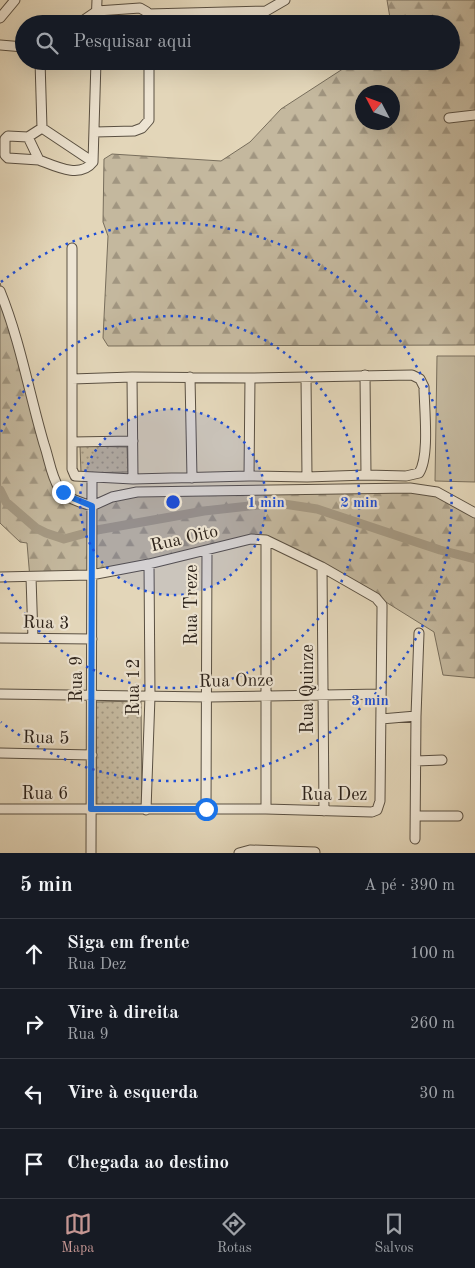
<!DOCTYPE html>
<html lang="pt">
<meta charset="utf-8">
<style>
:root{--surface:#171b24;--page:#20242c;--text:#f1f3f6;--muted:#9ea1a6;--line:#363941;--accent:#c59692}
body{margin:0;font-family:"Old Standard TT",serif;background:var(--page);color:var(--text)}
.compass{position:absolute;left:355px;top:85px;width:45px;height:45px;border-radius:50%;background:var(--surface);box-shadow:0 5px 20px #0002;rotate:311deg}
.stop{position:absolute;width:15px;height:15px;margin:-11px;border:4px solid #1a73e8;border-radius:50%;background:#fff}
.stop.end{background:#1a73e8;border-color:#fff;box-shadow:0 1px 5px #0008}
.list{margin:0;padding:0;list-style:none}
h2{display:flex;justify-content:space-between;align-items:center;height:65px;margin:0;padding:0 20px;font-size:21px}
h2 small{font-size:16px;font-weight:400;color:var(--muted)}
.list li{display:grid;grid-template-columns:32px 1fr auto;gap:15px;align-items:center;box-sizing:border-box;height:70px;padding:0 20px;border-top:1px solid var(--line)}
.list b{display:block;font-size:19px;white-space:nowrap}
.list p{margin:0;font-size:16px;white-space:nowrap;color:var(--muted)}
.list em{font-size:16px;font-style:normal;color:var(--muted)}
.icon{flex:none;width:28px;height:28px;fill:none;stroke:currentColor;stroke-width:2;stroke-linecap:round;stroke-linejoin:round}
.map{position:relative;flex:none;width:475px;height:853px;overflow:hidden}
.search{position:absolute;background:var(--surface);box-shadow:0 5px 20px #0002;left:15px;right:15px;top:15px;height:55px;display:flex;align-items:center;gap:12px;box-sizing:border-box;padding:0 18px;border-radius:28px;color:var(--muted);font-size:19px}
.sheet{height:345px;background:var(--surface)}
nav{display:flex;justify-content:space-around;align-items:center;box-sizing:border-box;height:70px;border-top:1px solid var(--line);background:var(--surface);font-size:14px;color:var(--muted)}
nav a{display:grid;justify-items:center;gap:2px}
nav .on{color:var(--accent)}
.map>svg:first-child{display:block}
.grass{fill:url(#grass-dots);stroke:#786e5c}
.forest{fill:url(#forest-firs);stroke:#786e5c;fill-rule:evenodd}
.pitch{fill:#c4b89e;stroke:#786e5c}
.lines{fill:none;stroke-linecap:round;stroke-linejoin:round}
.canal{stroke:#a59983;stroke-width:9}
.minor-casing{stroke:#5a5042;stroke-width:11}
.minor{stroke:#ede4d2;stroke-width:9}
.route{stroke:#1a73e8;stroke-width:6}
.ring{fill:none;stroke:#1d4ed8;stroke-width:2.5;stroke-dasharray:2.5 5}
.labels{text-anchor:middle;stroke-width:4.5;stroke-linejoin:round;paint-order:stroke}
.street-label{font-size:18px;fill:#2d231b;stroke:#ede4d2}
.centre{fill:#1d4ed8;stroke:#ede4d2;stroke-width:2.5}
.ring-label{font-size:15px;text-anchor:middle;font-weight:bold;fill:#1d4ed8;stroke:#ede4d2;stroke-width:4.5;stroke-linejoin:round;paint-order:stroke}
</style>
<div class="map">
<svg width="475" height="853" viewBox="0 0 475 853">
<defs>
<pattern id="grass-dots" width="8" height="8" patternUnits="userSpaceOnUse" patternTransform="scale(1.25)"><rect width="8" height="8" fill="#c4b89e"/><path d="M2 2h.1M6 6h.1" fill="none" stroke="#a09580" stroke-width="1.8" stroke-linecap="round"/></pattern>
<pattern id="forest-firs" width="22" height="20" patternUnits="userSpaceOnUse" patternTransform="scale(1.25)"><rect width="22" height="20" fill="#c4b89e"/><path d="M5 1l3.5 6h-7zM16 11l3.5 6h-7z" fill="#a09580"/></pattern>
</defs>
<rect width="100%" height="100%" fill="#e3d6b9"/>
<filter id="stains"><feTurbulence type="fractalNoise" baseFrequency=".004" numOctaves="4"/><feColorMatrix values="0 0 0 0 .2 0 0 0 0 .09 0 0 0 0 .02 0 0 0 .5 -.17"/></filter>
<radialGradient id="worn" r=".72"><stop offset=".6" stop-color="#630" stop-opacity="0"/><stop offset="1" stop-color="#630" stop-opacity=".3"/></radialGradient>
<path class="grass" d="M80,446l47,1 1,25 -47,1z
M141,701l1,105 -45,1 -1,-105z"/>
<path class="forest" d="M387,0h88v345l-367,1 -5,-8 5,-102 -5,-14 1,-63 8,-5 109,7 29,-19 31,-33 74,-48h96v-37h-60zM362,92h30v30h-30z
M0,283l21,61 38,142 26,17 26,-7 300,-7 27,5 37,19v165l-32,-3 -9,-43 -53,-33 -114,-60 -118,26 -119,14 -3,-36 -7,-1 -20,-19z"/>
<path class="pitch" d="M437,356h38v126l-40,-1z"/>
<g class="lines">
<path class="canal" d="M0,490l6,12 30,26 10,5 18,6 22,-6
M97,530l107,-19 73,-8 40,6 123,41 35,9"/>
<g class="minor-casing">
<path id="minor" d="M148,14l118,-3 19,-11
M0,18l15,-18
M78,24l19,-13 43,-3 7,4 2,12
M96,24l1,-24
M0,45l24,2
M40,61l2,67 51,34
M449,118l26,-3
M95,132l39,-1 8,-3 7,-8v-59
M28,137l11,23c16,6 41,19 54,2l3,-101
M39,160l-31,-2 -3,-3v-16l3,-3 20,1 14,-9
M0,291c20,49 29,102 44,153 5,14 7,32 15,44 5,10 23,15 33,18l20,-9 25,-5 273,-4 27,4 38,21
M365,375l1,100
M132,377l1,102
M190,377l2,101
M306,377l1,100
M72,379l60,-2 118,1 162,-3 8,4 4,8c0,20 6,69 -5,86l-13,3 -40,-1 -59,2 -58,-1 -116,3 -58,-3 -3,-7v-221
M72,442l61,-1
M249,476l1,-98
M266,540v269
M322,567l2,244
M0,577l91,-2 58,-11 102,-25 15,1 56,27 54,31 6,7v6l-2,190 -3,9 -5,2 -106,-3h-266
M31,577l2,61
M0,638l92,1
M0,694l208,3 173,-3
M381,719l35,-3
M0,753l92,2
M416,761l26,-1
M206,809l1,-259
M146,810l4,-114 -1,-132
M416,816h42
M415,839l1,-123 3,-83
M91,853l1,-375
M239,853l11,-3 65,2"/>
</g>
<use href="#minor" class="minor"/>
</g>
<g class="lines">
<path class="route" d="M63,492l10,6 19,8 -1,303h115"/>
</g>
<circle cx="173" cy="502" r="93" fill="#1d4ed8" fill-opacity=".12"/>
<g class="ring">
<circle cx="173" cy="502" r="93"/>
<path d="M1 432A186 186 0 1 1 1 572"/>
<path d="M1 282A279 279 0 1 1 1 722"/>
</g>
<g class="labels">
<g class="street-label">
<text transform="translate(184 538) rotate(-13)" y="6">Rua Oito</text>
<text transform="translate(191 605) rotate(-90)" y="6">Rua Treze</text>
<text transform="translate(46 622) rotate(1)" y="6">Rua 3</text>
<text transform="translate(76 679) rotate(-90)" y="6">Rua 9</text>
<text transform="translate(236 680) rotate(-1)" y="6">Rua Onze</text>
<text transform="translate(133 687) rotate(-90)" y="6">Rua 12</text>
<text transform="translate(307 689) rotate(-90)" y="6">Rua Quinze</text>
<text transform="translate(46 737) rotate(1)" y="6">Rua 5</text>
<text x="45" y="799">Rua 6</text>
<text x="334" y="800">Rua Dez</text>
</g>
</g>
<circle cx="173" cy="502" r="8" class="centre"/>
<g class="ring-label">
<text x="266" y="507">1 min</text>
<text x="359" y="507">2 min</text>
<text x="370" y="705">3 min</text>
</g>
<rect width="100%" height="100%" filter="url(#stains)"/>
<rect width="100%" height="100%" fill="url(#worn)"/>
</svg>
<svg class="compass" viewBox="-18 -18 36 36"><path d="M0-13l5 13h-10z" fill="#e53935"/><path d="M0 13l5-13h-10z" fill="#9ea1a6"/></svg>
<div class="stop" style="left:206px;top:809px"></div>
<div class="stop end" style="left:63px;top:492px"></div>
<div class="search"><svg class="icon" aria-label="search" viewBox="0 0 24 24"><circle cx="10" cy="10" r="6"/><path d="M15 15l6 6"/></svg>Pesquisar aqui</div>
</div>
<section class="sheet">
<h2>5 min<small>A pé · 390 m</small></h2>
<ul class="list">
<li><svg class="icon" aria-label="ahead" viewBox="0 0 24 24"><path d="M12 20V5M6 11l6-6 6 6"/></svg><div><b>Siga em frente</b><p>Rua Dez</p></div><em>100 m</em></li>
<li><svg class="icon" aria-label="right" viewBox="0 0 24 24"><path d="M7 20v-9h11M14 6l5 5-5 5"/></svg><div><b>Vire à direita</b><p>Rua 9</p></div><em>260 m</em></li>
<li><svg class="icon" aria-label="left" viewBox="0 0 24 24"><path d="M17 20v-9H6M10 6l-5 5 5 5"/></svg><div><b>Vire à esquerda</b></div><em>30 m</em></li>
<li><svg class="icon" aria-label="arrive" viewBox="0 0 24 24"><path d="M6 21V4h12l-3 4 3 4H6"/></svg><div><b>Chegada ao destino</b></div></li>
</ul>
</section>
<nav>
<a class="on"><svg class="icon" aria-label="map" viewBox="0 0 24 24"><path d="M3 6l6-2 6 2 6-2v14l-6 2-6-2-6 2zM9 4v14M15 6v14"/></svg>Mapa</a>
<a><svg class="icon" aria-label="directions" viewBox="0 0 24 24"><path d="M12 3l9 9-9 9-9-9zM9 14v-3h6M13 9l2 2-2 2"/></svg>Rotas</a>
<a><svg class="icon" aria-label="saved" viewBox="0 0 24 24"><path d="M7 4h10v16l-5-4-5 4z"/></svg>Salvos</a>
</nav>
